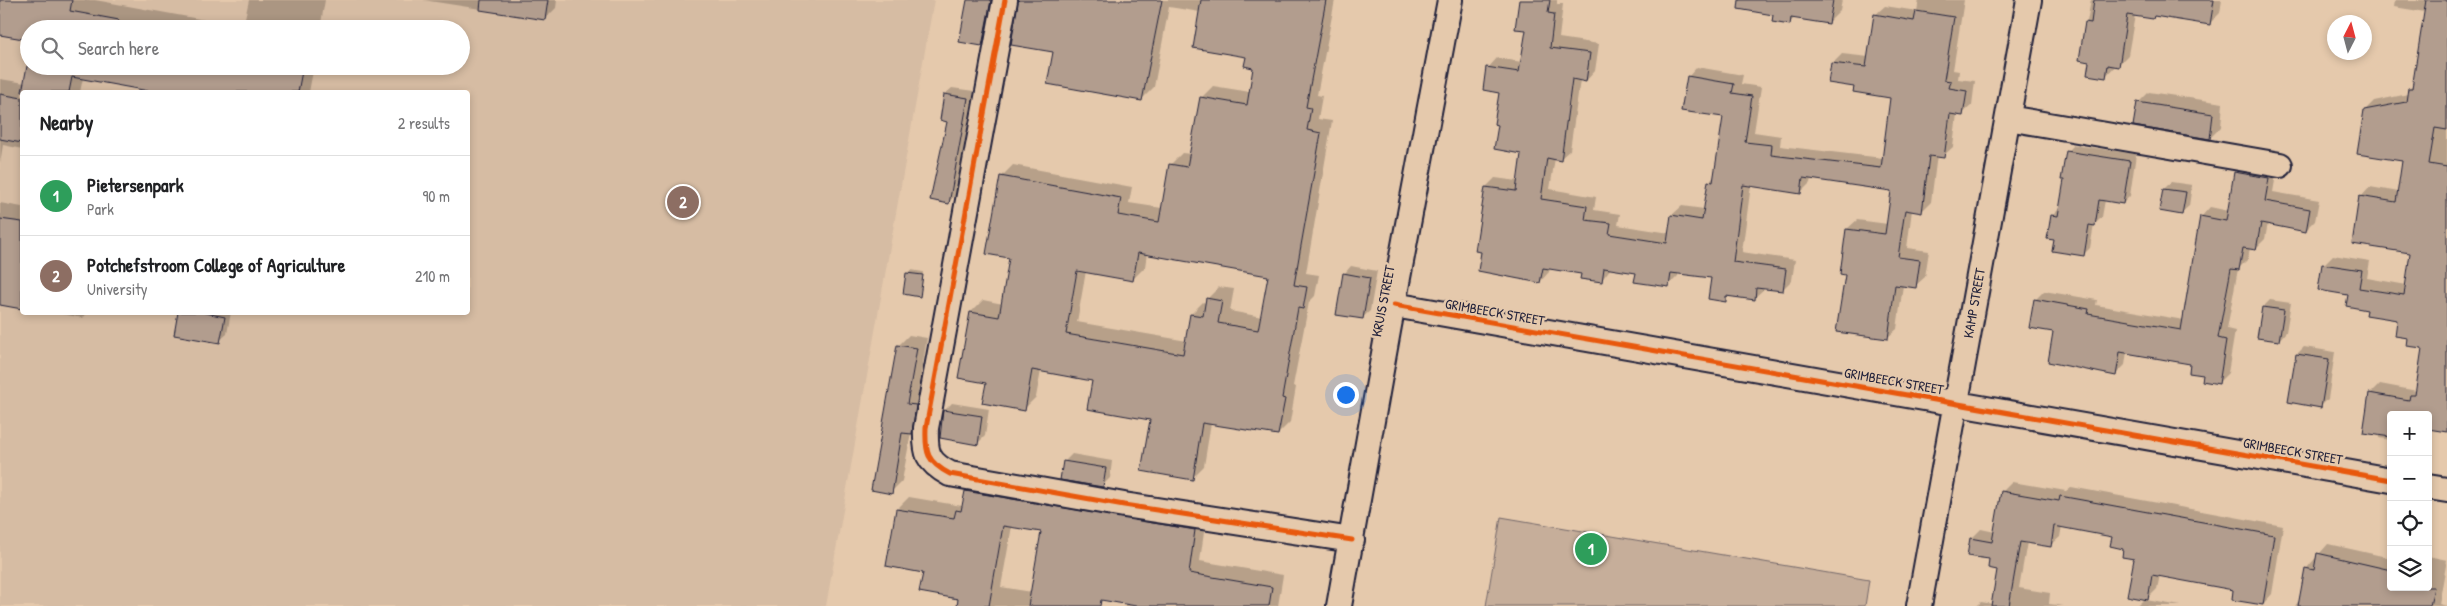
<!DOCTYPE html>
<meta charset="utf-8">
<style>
:root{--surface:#fff;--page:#f2f2f2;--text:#202124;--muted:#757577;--line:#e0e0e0;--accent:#7c3aed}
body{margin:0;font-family:"Patrick Hand",sans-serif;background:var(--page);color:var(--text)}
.controls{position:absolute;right:15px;bottom:15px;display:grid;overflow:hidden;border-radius:5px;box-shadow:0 2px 8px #0003}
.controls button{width:45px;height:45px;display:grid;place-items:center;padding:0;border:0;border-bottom:1px solid var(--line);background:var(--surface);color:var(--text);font:25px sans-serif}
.compass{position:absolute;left:2327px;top:15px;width:45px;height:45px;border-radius:50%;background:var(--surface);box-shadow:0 2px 8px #0003;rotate:6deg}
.you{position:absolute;left:1345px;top:394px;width:18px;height:18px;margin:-12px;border:4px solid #fff;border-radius:50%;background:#1a73e8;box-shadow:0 0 0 8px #1a73e833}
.badge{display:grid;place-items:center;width:32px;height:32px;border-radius:50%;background:var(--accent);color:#fff;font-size:16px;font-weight:700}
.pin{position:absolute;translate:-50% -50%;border:2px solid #fff;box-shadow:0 1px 5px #0006}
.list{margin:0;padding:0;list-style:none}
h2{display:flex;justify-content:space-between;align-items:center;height:65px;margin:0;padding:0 20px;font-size:21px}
h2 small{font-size:16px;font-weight:400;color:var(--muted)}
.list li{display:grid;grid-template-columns:32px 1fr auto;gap:15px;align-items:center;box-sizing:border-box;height:80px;padding:0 20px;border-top:1px solid var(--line)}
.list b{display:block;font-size:19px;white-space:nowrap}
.list p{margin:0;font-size:16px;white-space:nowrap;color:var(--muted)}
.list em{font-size:16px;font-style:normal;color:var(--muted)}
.icon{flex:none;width:28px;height:28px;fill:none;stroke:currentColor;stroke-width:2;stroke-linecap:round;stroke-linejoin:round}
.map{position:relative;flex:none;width:2447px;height:606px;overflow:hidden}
.search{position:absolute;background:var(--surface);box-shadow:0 2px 8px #0003;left:20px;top:20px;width:450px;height:55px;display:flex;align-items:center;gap:12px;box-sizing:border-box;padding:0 18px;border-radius:28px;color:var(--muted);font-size:19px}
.panel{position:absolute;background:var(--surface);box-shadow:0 2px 8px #0003;left:20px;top:90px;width:450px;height:225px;border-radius:5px}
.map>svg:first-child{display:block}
.built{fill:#d6bca3;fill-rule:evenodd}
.green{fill:#c6ae9a;stroke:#74686a}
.shadow{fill:#0003;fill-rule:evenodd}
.building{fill:#b29d8e;stroke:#22223b;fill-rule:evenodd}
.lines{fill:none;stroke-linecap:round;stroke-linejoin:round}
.minor-casing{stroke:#22223b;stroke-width:28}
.minor{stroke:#e5c9ac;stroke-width:24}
.cycleway-casing{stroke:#e5c9ac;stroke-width:8}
.cycleway{stroke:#e8590c;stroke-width:5}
.labels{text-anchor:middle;stroke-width:5;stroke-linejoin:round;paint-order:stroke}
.street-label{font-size:14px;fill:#22223b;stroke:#e5c9ac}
</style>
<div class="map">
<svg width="2447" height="606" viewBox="0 0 2447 606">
<rect width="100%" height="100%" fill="#e5c9ac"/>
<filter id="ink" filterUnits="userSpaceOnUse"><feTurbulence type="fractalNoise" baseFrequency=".02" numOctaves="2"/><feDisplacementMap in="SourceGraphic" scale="10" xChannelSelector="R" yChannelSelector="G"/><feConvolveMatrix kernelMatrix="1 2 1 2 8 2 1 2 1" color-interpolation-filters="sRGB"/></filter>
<g filter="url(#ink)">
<path class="built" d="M0,0h934l-108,606h-826zM29,29h432v37h-432zM22,92h446v220h-446z"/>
<path class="green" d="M1501,517l368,63 -4,26h-379z"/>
<path class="shadow" d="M0,0h95l148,27 6,-27h76l-5,29h-291l-29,4z
M423,0h134l-1,8 -11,11z
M968,0h32l-6,33 -12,12z
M1019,0h316l-18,95 5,1 -4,23 14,2 -26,152 13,2 -4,21 -6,6 -16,84 3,1 -6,35 -12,12 -67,-11 -7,43 -12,12 -40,-59 -58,-39 -53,-9 -5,26 -12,12 -37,-27 -16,-70 12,-12 20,4 8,-47 -10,-80 12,-12 119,22 -3,16 33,5 8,-43 12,-12 9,1 10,-56 12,-12 37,6 5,-25 -8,-11 -47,-44 -31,-5 -15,80 -12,12 -88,-48zM1147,253l123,22 -8,42 -32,-6 4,-22 -15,-2 -12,12 -1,4 -3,-1 -12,12 -4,27 -110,-19 9,-51 47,8 12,-12z
M1521,0h36v4h6l-4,34 40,6 -4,27 -9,10 -6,-1 -10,70 -10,9 -5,-1 -5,31 46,8 -2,13 26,4 -2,11 52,8 2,-18 10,-9 22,3 5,-27 6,-6 9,-60 -36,-39 9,-10 46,8 -2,9 20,3 -7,45 27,4 -1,10 103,12 8,-61 -36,-11 -23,-22 10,-10 27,3 6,-42 10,-9 32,5 2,-11h45l-11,70 6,1 -1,8 17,2 -3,24 -10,9h-5l-4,33 -10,9 -6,-1 -6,47 -9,9 -10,-1 -5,38 22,3 -4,26 -10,9 -12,-1 -6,44 -10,9 -41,-64 1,-45 10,-9 31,4 4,-34 -81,-12 -1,5 -9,9 -50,-7 -9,67 53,8 -3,20 -10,10 -18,-1 -10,9 -24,-3 -5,5 -13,-23 -34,-4v3l-10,10 -31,-14 -26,-4 -10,13 -19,-8 -32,-5 -1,4 -9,10 -58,-31 4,-64 9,-9 23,3 4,-28 -23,-29 1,-32 -12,-24 9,-10 25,4 5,-33z
M1759,0h83l-2,11 -11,11 -34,-5 -6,7z
M2091,0h131l-2,13 -10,10 -54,-8 -4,3 -17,-3 -7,40 -10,10h-2l-11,12 -15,-16 -10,-2z
M2395,0h52v431l-19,-16h-37v25l-12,-2 -9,-44 10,-10 37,7 7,-44 -15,-10 -10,-18 -30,-10 -19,-15 -27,-29 10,-10 37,6 -3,17 40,7 5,-33 -51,-55 9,-10 29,5 5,-32 -39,-50 9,-9 34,-7 1,-6 5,-4 11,-72 -31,-5z
M29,63v3h285l-5,26h-143l-83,-14 -3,14h-58v57l-19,-4 -3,18v-84l25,4z
M952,88l22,3 -19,105 -7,6v-81l-7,-2 4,-25z
M2149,92l74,11 -2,24 -11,11 -72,-35z
M2074,145l62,9 -6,42 -7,7 -18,-3 -3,17 -8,8 -4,23 -7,7 -28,-16 -6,-1 4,-23 7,-7 6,-29 1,-27z
M2245,163l32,6 -4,23 46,8 -4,21 -10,10 -37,-8 -3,16 -9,9 -6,-1 -2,12 -10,10 -11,60 8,2 -7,42 -10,10 -14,-9 -12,-11 -65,-11 -2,13 -9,9 -61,-43 -20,-31 9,-9 53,9 -1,5 88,15 17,-103 9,-10 19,4 6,-38z
M2171,182l21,3 -3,21 -8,7 -17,-24z
M0,203l22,4v100l-22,-4z
M1351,266l26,5 -7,40 -8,7 -18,-44z
M911,270l12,2 -4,21h3l-3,2 -15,-2 3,-20z
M2270,300l21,3 -5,29 -7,8 -16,-33z
M52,312h36l-5,6z
M179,312h52l-4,22 -8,7z
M909,335l18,3 -9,55 8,2 -3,27 -12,11 -9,48 -11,11 7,-146z
M2304,347l31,5 -7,47 -8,8 -23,-53z
M952,403l37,6 -4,27 -8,8 -32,-34z
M1072,454l40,7 -2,17 -8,8 -38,-24z
M978,479l228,39 -6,43 83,14 -5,31h-155l1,-3 -43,-8 -2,11h-121l1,-8 -35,-26 -37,-7 10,-56 12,-12 53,9 4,-15zM1012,526l30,5 -10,61 -31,-5z
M2012,482l54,9 5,-4 212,39 -11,68 -9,10 -29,-15 -74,-14 -3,14 -11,11 35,6h-44l8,-8 -10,-40 -21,-22 -52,-10 -2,11 -10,9 -23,-4 -8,46 31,5 -1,11 15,2h-87l4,-4 12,2 5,-35 -27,-30 10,-10 14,3 8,-41z
M2328,544l63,14v29h37v-31l19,4 -8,44 8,2h-152l6,-8 5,-29z"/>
<path class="building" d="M0,0h72l-2,11 49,9 -1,9h-89v11l-29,-5z
M481,0h67l-3,20 -65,-10z
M967,0h24l-9,46 -23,-4z
M1018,0h144l-20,101 -95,-17 6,-32 -42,-7z
M1201,0h125l-20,107 5,1 -4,22 14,3 -27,152 13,2 -4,22 -5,-1 -16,90 3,1 -7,36 -76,-12 -9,57 -52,-9 9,-51 -63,-11 5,-28 -60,-11 -7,41 -43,-8 4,-20 -28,-5 12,-66 29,5 10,-59 -23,-4 14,-78 121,22 -3,17 41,7 10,-58 18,3 13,-70 47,8 6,-37 -9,-2 2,-9 -53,-9zM1138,253l130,23 -10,54 -40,-7 4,-22 -16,-3 -3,18 -13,-2 -7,40 -117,-20 11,-63 56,10z
M1519,0h31l-2,13 6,1 -4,34 40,5 -4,29 -14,-3 -11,82 -14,-3 -6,41 46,7 -2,14 26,3 -2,11 58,9 4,-28 31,5 6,-39 5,1 10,-65 -42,-6 6,-35 47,8 -2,9 20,3 -7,46 27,3 -1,10 110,13 9,-70 -37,-6 1,-5 -26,-4 3,-20 35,4 8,-53 40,7 2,-10 38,6 -10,63 7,1 -2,7 18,3 -4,25 -13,-2 -6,44 -15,-2 -7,57 -17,-3 -7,47 22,3 -4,28 -21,-3 -7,54 -52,-7 9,-57 -5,-1 6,-45 39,5 6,-43 -88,-13 -2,16 -58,-9 -10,77 53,7 -3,22 -27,-3 -1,12 -29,-4v6l-18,-3 3,-21 -40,-5 -2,14 -35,-5 2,-9 -32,-5 -2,14 -22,-3 1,-5 -38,-6 -3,15 -62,-12 3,-19 -6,-1 10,-64 31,4 5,-37 -27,-5 4,-24 -4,-1 5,-31 -16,-3 3,-23 33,5 7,-42 -11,-1z
M1739,0h94l-4,24 -38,-6 -1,7 -18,-3 1,-7 -35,-6z
M2094,0h120l-4,25 -56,-9 -1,3 -26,-4 -8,52 -11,-2 -2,13 -19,-3 2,-13 -10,-2 6,-38 6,1z
M2426,0h21v130l-12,-2 -6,36 18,3v265l-19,-3v-14h-37v22l-28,-4 6,-40 40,7 1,-5h5l7,-47 -15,-2 1,-8 -13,-2 2,-16 -31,-5 1,-5 -21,-4 2,-11 -30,-5 4,-26 40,6 -3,18 45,7 6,-42 -58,-9 7,-48 37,6 6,-41 -45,-7 7,-44 42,-8 2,-14h4z
M27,66h276l-5,26h-144l-82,-15 -3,15h-47z
M0,94l22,4v45l-22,-4z
M944,94l24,4 -19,106 -19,-4 17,-78 -7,-2z
M2137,102l76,12 -3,25 -77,-13z
M2066,151l64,10 -7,43 -24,-4 -4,26 -6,-1 -5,31 -32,-5 2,-11 -7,-1 4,-24 7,1 6,-36h-3z
M2234,172l35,6 -4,23 45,8 -4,23 -45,-9 -5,27 -13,-2 -4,22 -8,-1 -13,69 8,2 -7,44 -17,-3 1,-6 -14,-2 1,-9 -70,-12 -4,24 -68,-14 5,-30 -24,-4 5,-29 55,10 -1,5 93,16 19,-114 26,5z
M2163,189l23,3 -4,23 -23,-4z
M0,219l22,3v87l-22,-4z
M906,273l17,2 -3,22 -17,-3z
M1343,273l27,5 -7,41 -27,-4z
M2262,307l22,3 -5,31 -22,-3z
M178,312h23l24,5 -5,26 -46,-8z
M897,345l20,3 -10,56 9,1 -4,29 -10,-1 -10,61 -21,-4z
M2296,354l33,5 -8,49 -33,-6z
M943,410l39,6 -4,29 -38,-7z
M1063,461l43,7 -3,19 -43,-7z
M965,491l230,39 -6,43 83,14 -3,19h-133l-35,-6 -1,6h-72l13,-74 -38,-6 -14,80h-32l1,-7 -39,-7 4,-19 -37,-7 10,-57 58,9 2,-8 5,1z
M2001,491l58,10 1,-5 214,39 -11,70 -31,-5 1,-10 -81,-15 -4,25 -21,-4 7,-37 -12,-2 1,-8 -13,-3 2,-9 -58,-11 -3,21 -31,-5 -11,64h-18l6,-36 -9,-2 1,-9 -22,-3 3,-18 22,4z
M2317,553l74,17v17h43l-4,19h-132l7,-38 9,2z"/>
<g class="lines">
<g class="minor-casing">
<path id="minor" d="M1005,0l-79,428c-1,25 1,34 24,46l174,31 228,35
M2008,118l272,47
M1394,305l997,175
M2428,487l19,3
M1339,606l49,-275 62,-331
M1919,606l110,-606"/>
</g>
<use href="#minor" class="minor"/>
<g class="cycleway-casing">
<path id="cycleway" d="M1005,0l-79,428c-1,25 1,34 24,46l174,31 228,35
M1394,305l997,175"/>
</g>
<use href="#cycleway" class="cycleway"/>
</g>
</g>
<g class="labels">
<g class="street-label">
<text transform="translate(1383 301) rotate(-79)" y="5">KRUIS STREET</text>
<text transform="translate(1974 303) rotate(-80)" y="5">KAMP STREET</text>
<text transform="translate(1495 312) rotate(10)" y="5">GRIMBEECK STREET</text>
<text transform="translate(1894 381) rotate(10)" y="5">GRIMBEECK STREET</text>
<text transform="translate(2293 451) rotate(10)" y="5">GRIMBEECK STREET</text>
</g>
</g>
</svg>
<div class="controls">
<button>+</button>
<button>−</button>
<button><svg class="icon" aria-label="locate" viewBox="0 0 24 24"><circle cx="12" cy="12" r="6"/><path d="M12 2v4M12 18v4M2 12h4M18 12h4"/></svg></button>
<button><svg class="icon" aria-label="layers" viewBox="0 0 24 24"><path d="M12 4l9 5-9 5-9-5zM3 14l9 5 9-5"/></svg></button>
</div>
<svg class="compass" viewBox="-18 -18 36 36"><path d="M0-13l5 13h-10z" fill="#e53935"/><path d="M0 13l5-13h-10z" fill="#757577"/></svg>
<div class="you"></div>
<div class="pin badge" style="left:1591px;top:549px;background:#2e9e5b">1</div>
<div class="pin badge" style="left:683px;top:202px;background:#8d6e63">2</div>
<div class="search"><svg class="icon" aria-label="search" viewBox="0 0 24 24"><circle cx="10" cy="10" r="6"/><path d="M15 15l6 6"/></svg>Search here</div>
<section class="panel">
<h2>Nearby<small>2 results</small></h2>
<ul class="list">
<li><span class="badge" style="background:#2e9e5b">1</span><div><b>Pietersenpark</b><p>Park</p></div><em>90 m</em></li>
<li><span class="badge" style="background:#8d6e63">2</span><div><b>Potchefstroom College of Agriculture</b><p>University</p></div><em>210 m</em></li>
</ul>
</section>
</div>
